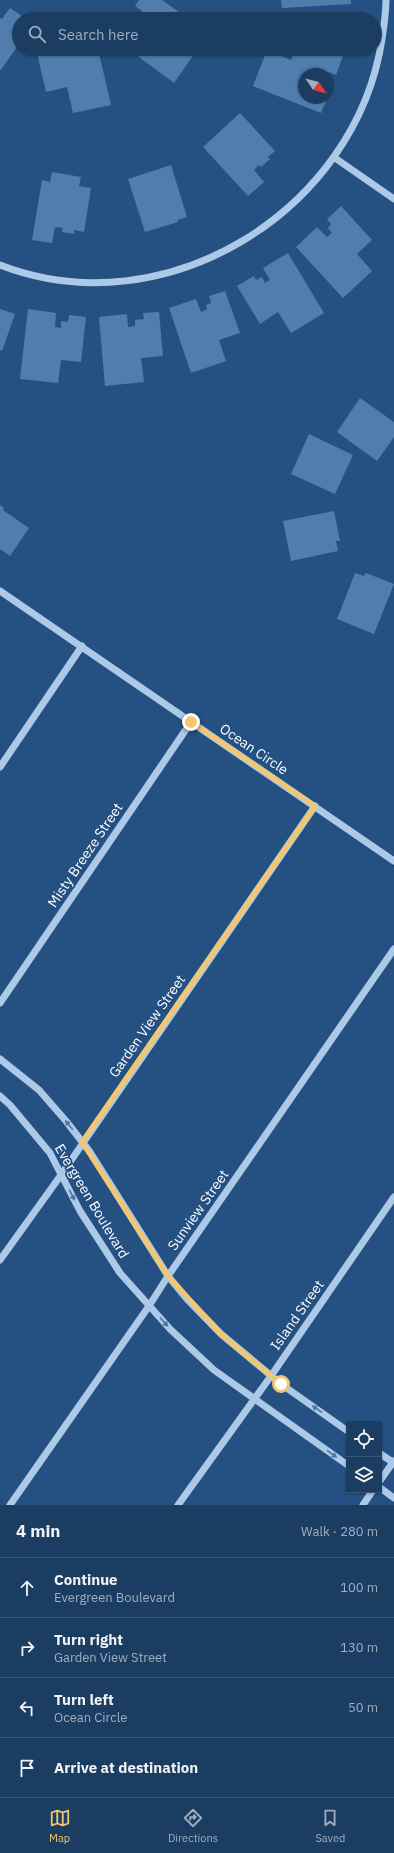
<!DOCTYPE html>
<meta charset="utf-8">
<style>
:root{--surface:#1b3d62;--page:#28486b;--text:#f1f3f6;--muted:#a0aebe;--line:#395677;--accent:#f2c770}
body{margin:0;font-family:"IBM Plex Sans",sans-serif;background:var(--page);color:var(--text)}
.controls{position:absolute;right:12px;bottom:12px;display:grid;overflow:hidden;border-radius:0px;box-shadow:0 1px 3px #0004}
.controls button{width:36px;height:36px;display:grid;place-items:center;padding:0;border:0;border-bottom:1px solid var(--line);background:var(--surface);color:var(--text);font:20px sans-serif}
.compass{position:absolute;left:298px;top:68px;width:36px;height:36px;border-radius:50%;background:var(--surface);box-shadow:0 1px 3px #0004;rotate:125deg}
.stop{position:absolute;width:12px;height:12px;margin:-9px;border:3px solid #f2c770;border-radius:50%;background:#fff}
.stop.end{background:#f2c770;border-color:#fff;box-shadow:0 1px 4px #0008}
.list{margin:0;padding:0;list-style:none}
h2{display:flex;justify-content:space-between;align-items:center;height:52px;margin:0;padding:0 16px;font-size:17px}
h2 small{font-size:13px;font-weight:400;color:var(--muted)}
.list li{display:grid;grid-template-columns:26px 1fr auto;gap:12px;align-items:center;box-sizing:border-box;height:60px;padding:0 16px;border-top:1px solid var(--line)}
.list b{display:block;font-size:15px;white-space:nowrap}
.list p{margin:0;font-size:13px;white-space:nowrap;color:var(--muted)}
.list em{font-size:13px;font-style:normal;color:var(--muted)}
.icon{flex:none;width:22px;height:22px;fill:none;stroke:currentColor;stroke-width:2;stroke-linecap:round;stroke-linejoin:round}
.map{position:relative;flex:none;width:394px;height:1505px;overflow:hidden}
.search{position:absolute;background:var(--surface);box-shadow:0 1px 3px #0004;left:12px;right:12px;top:12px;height:44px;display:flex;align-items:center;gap:10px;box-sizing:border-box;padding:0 14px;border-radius:22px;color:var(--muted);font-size:15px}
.sheet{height:292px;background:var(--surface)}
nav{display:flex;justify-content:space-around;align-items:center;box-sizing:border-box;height:56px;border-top:1px solid var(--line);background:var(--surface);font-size:11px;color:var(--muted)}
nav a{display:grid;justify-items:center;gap:2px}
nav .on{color:var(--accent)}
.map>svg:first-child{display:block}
.building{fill:#507dac}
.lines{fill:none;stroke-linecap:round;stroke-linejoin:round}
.minor{stroke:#acc9e7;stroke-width:7}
.oneway{fill:#4d75a0}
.route{stroke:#f2c770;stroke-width:5}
.labels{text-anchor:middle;stroke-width:3.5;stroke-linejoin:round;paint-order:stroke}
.street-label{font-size:14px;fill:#fff;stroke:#245182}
</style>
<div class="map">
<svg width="394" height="1505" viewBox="0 0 394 1505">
<rect width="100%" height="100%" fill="#245182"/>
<path class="building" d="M139,0h23l24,17 -2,2h-39l-5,-5 2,-3 -7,-5z
M281,0h70v4l-69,4z
M10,8l16,11h-7v25l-19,27v-53l2,1z
M131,15l6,4h-8z
M36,49h27l1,5 5,-1 -1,-4h30l13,56 -38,8 -6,-26 -21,5z
M128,49h68l1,1 -23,33z
M295,49h30l18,7 -7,19 -7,-3 -1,2h-24v24h23l-6,15 -68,-27 14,-36 24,10z
M328,84l3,2 -3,8z
M240,113l35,38 -7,6 2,2 -9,8 -2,-2 -5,5 10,12 -16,14 -45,-49z
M171,165l16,52 -9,3v2l-33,10 -17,-53z
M52,172l29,5 -2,9 12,2 -7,44 -10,-2v4l-12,-2 1,-4 -8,-1 -3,16 -20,-3 10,-60 8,2z
M341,206l31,34 -15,14 15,17 -29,27 -47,-51 21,-20 10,10 5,-4 -4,-5 3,-4 -4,-5z
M288,253l36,60 -33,20 -13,-21 -18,12 -23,-38 17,-10 2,4 6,-3 3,6 5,-3 -7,-12z
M225,291l15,42 -21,7 7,21 -35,12 -22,-65 27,-9 5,13 6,-3 -1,-4 5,-2 -2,-7z
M0,309l15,5 -13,37 -2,-1z
M28,309l28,4 -1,14 6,1v-7l7,1 1,-7 17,2 -5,45 -20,-2 -3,23 -38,-4z
M159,312l4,44 -22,2 3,24 -39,4 -6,-69 28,-3 1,13 7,-1v-6l9,-1 -1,-6z
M360,398l34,24v15l-17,24 -40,-29z
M309,434l44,21 -18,39 -44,-20z
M0,505l4,3 -1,2 26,18 -19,28 -10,-7z
M334,511l6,30h-4l2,10 -47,10 -8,-40z
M355,573l9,3 2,-3 28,11 -20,50 -37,-15z"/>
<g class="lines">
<path class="minor" d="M335,158l59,41
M0,265c165,64 356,-54 382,-226 2,-13 4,-26 4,-39
M0,591l394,270
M0,767l82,-121
M0,1003l191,-281
M0,1059l39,31 27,31 24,31 78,124 19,23 34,35 60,50 68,48
M0,1096l10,9 40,48 30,58 40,62 50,56 44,41 135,96
M0,1260l61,-85 254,-369
M379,1453l15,10
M379,1482l15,-21
M379,1487l15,11
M10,1505l139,-199 19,-30 226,-327
M178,1505l93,-129 123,-179
M363,1505l10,-15"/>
</g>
<defs><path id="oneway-solid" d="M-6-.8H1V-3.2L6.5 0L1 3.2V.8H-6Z"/></defs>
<g class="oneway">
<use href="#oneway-solid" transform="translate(69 1125) rotate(-129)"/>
<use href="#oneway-solid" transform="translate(72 1195) rotate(62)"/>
<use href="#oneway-solid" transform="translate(164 1322) rotate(48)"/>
<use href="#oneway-solid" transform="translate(317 1409) rotate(-145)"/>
<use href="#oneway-solid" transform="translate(332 1454) rotate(36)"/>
</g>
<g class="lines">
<path class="route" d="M191,722l124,84 -233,336 86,134 53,58 60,50"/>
</g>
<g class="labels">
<g class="street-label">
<text transform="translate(254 749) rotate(34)" y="5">Ocean Circle</text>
<text transform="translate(85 855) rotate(-56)" y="5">Misty Breeze Street</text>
<text transform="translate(147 1026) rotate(-55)" y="5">Garden View Street</text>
<text transform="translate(92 1201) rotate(59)" y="5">Evergreen Boulevard</text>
<text transform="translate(198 1210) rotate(-55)" y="5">Sunview Street</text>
<text transform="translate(297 1315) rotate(-55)" y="5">Island Street</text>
</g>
</g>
</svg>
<div class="controls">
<button><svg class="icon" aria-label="locate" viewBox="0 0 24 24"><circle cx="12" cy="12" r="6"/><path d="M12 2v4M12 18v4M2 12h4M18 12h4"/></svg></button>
<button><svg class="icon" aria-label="layers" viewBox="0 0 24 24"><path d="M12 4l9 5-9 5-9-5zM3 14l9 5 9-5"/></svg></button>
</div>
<svg class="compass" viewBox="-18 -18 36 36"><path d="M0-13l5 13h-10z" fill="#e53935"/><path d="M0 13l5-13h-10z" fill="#a0aebe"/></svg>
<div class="stop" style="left:281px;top:1384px"></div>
<div class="stop end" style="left:191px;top:722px"></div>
<div class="search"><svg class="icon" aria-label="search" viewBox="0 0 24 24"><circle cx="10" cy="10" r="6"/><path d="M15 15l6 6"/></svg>Search here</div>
</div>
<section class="sheet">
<h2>4 min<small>Walk · 280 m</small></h2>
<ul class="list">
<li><svg class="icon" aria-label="ahead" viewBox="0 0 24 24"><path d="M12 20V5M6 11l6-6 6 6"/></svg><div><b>Continue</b><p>Evergreen Boulevard</p></div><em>100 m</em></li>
<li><svg class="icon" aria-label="right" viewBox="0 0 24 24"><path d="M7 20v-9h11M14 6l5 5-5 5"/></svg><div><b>Turn right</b><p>Garden View Street</p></div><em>130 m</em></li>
<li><svg class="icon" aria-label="left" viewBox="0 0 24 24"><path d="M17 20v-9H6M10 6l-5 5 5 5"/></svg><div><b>Turn left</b><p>Ocean Circle</p></div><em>50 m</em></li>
<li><svg class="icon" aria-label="arrive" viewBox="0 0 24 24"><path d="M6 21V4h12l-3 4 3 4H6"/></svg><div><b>Arrive at destination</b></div></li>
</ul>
</section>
<nav>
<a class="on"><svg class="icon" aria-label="map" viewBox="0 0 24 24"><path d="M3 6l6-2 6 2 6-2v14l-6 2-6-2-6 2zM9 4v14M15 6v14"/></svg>Map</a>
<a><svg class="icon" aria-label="directions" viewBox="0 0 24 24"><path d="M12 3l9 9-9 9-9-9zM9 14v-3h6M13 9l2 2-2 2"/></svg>Directions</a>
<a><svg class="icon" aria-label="saved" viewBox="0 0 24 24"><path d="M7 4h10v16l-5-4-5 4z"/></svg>Saved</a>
</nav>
